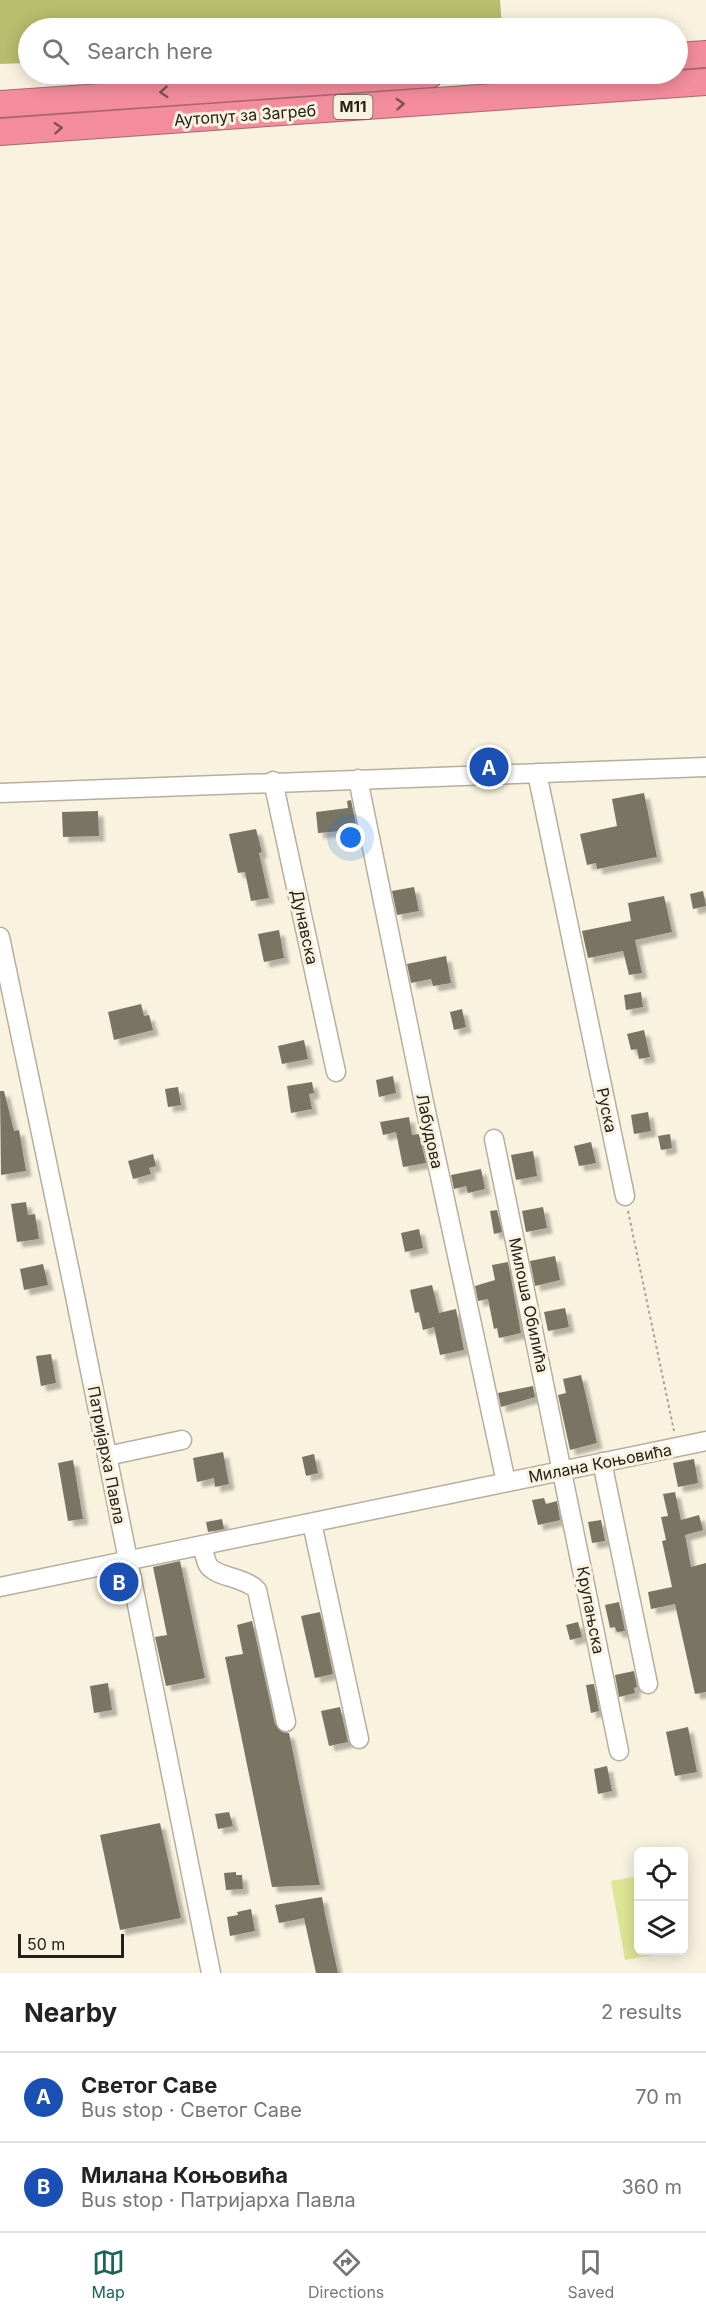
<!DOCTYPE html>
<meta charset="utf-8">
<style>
:root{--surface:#fff;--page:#f6f6f6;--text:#222;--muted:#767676;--line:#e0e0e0;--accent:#1c6459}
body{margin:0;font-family:Inter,sans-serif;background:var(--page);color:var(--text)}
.controls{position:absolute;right:18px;bottom:18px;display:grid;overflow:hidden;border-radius:9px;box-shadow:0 3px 15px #0003}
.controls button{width:54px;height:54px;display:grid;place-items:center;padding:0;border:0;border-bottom:2px solid var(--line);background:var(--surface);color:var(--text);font:30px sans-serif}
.scale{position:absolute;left:18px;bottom:15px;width:106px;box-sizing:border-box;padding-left:6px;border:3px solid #23201a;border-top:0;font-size:16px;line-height:21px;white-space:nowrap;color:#23201a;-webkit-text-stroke:4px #f9f2df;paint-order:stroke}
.you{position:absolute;left:351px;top:838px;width:21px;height:21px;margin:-15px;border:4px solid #fff;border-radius:50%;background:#1a73e8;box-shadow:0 0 0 9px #1a73e833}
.badge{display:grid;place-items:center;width:39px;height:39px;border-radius:50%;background:var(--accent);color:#fff;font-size:20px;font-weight:700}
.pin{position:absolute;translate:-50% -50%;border:3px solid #fff;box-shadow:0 2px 6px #0006}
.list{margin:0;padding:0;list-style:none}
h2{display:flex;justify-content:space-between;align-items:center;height:78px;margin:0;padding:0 24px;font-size:26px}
h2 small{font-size:20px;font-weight:400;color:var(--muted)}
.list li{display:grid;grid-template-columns:39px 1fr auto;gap:18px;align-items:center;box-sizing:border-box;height:90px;padding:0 24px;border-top:2px solid var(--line)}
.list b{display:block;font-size:22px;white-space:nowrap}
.list p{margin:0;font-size:20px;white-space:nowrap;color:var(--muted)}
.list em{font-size:20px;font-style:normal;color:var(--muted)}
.icon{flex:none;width:33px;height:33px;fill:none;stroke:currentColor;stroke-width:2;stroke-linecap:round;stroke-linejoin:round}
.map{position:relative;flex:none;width:706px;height:1973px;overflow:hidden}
.search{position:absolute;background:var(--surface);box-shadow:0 3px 15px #0003;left:18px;right:18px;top:18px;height:66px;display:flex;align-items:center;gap:15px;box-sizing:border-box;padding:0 21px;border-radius:33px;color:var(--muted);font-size:22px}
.sheet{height:258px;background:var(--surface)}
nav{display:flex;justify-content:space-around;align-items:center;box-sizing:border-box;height:84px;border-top:2px solid var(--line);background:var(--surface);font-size:16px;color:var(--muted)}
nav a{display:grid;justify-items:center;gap:3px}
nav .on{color:var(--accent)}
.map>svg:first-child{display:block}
.green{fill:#dee595}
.forest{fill:#b7bd6c}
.building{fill:#7a7463;filter:url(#shadow)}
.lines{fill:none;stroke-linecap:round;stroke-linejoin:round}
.minor-casing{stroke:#b6af9e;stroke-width:21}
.highway-casing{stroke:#aa666f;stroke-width:28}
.path{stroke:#a9a496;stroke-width:2;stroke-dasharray:3 3;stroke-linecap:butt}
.minor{stroke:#fff;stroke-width:18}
.highway{stroke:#f38c9d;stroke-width:26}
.oneway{stroke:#815155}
.labels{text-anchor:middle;stroke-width:6;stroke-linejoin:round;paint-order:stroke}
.shield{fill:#f9f2df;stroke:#635f55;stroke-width:1.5}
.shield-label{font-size:15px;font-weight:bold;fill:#23201a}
.street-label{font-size:16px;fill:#23201a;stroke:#f9f2df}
</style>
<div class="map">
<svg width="706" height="1973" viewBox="0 0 706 1973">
<defs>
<filter id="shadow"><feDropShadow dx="5.5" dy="5.5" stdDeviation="1.5" flood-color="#0004"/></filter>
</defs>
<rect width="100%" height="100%" fill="#f9f2df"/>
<path class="green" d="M638,1876v74l20,1 1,3 -34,6 -14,-79z"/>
<path class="forest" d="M0,0h500l2,28h-474v35l-28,1z"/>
<path class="building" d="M644,793l13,64 -60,12 -1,-6 -9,2 -7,-31 37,-8 -5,-27z
M351,800l8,40 -4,1 -2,-11 -35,3 -2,-21 32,-4 -1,-7z
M98,811l1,25 -36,1 -1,-25z
M256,829l6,23 -3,1 10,45 -18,3 -6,-29 -7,1 -9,-39z
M414,887l5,24 -22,4 -5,-24z
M703,891l3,15 -13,3 -3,-15z
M664,896l8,36 -37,8 7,33 -13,2 -6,-24 -35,7 -6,-27 49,-10 -3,-18z
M279,930l5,28 -20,4 -6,-28z
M446,956l5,27 -18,3 -2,-7 -20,4 -4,-19z
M641,992l2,15 -17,3 -2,-15z
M141,1004l3,12 5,-1 4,15 -39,10 -6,-28z
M462,1009l4,18 -12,3 -4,-18z
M644,1030l6,27 -11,2 -2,-10 -6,1 -4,-16z
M304,1040l4,19 -26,5 -4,-18z
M393,1076l3,17 -17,4 -3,-17z
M312,1082l2,11 -5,1 3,15 -21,4 -4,-27z
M178,1087l3,18 -13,2 -3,-18z
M0,1091h4l10,40 5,-1 7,41 -25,4z
M648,1112l3,19 -17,3 -3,-19z
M409,1117l3,18 7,-1 7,29 -23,4 -7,-35 -13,3 -3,-13z
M670,1134l2,14 -11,2 -3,-14z
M591,1142l5,21 -17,3 -5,-20z
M533,1151l4,25 -21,4 -5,-25z
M153,1154l3,12 -7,2 2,6 -18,5 -5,-18z
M481,1169l4,20 -17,4 -2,-7 -12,3 -3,-14z
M26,1202l2,13 7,-1 4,25 -22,3 -6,-38z
M543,1207l4,21 -21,4 -4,-21z
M497,1210l5,22 -8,2 -4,-23z
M419,1229l4,19 -18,4 -4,-19z
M555,1256l5,24 -25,6 -5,-25z
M508,1262l13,71 -22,5 -2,-10 -3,1 -6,-30 -10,2 -3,-15 20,-6 -3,-15z
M43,1264l5,21 -24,5 -4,-21z
M432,1285l7,28 17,-4 8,41 -24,5 -6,-28 -11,3 -4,-18 -4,1 -5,-23z
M565,1308l4,19 -21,4 -4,-19z
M51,1354l5,29 -15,3 -5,-30z
M581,1375l16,68 -27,7 -12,-55 8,-2 -3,-14z
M533,1386l2,11 -34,10 -3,-14z
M223,1452l6,32 -14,3 -1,-9 -17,4 -4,-24z
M314,1454l4,19 -12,3 -4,-19z
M694,1459l4,24 -20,4 -5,-24z
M73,1460l10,59 -15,2 -10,-58z
M675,1492l6,28 18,-5 4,15 -18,5 6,32 15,-4v129l-11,2 -20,-90 -24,5 -3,-17 24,-5 -10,-46 4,-1 -5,-23 7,-1 -5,-22z
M544,1498l2,6 11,-3 3,19 -22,5 -6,-25z
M222,1519l2,10 -16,3 -2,-10z
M601,1520l4,21 -13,2 -4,-21z
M180,1561l25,117 -39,8 -11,-49 12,-2 -14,-68z
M619,1602l6,29 -8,1 -2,-5 -5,1 -5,-23z
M320,1612l13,62 -18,4 -14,-62z
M252,1621l23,103 7,8 7,1 31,152 -48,2 -47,-230 18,-3 -6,-29z
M578,1622l4,15 -12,3 -4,-15z
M634,1671l3,16 -3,1 1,5 -16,4 -4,-22z
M108,1683l4,27 -18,3 -4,-27z
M594,1684l5,27 -8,2 -5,-28z
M340,1707l8,35 -19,4 -8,-35z
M688,1727l9,45 -22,4 -9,-44z
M607,1766l5,25 -14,3 -4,-25z
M229,1812l4,14 -15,3 -3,-15z
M160,1823l21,95 -61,12 -20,-95z
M236,1872v3h6l1,14 -17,1 -2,-17z
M322,1897l3,17 13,59h-22l-12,-55 -25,5 -4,-18z
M251,1909l4,22 -25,5 -3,-19 11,-2 -1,-3z"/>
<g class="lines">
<g class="minor-casing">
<path id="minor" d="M537,773l88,423
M358,779l66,323 82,380
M273,781l63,291
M0,793l706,-26
M0,937l74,354 137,682
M494,1139l125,612
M107,1456l75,-16
M602,1462l46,222
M312,1523l47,216
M202,1545c2,7 3,14 6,20 7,12 37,12 49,25l29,132
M0,1587l706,-146"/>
</g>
<g class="highway-casing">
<path id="highway" d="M678,56l28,-2
M0,104l431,-30
M0,132l706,-50"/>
</g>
<path class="path" d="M628,1211l46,220"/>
<use href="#minor" class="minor"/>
<use href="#highway" class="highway"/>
</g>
<defs><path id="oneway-chevron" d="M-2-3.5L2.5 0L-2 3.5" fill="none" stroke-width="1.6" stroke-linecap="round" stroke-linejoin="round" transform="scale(1.5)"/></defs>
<g class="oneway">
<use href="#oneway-chevron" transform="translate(164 92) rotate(176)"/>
<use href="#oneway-chevron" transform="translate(400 104) rotate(-4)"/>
<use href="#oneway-chevron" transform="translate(58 128) rotate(-4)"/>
</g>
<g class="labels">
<rect class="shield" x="333.5" y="95" width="39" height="24" rx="4.5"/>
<g class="shield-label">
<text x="353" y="112">M11</text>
</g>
<g class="street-label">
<text transform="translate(245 115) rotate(-4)" y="6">Аутопут за Загреб</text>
<text transform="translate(305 927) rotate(78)" y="6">Дунавска</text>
<text transform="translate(607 1110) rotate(78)" y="6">Руска</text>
<text transform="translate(430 1131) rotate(78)" y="6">Лабудова</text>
<text transform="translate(529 1305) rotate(78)" y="6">Милоша Обилића</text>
<text transform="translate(107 1455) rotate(79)" y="6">Патријарха Павла</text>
<text transform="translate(600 1463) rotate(-11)" y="6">Милана Коњовића</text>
<text transform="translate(591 1610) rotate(79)" y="6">Крупањска</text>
</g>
</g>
</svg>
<div class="controls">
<button><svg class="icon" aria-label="locate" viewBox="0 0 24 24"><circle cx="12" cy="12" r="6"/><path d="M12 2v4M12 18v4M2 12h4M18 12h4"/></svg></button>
<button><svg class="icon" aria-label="layers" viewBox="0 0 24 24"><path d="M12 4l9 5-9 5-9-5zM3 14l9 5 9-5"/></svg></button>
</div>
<div class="scale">50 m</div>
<div class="you"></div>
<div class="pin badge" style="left:489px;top:767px;background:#1a4fb4">A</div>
<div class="pin badge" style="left:119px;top:1582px;background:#1a4fb4">B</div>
<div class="search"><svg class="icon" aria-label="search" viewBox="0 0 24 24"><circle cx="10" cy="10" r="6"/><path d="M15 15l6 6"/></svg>Search here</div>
</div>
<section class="sheet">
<h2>Nearby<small>2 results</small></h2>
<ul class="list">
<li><span class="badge" style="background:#1a4fb4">A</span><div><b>Светог Саве</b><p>Bus stop · Светог Саве</p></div><em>70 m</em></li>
<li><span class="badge" style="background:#1a4fb4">B</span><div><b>Милана Коњовића</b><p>Bus stop · Патријарха Павла</p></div><em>360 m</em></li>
</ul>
</section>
<nav>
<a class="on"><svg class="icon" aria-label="map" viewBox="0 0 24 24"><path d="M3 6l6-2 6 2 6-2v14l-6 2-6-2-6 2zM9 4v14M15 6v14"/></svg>Map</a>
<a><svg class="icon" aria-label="directions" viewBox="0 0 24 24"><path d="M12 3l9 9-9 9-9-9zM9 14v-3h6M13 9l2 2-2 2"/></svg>Directions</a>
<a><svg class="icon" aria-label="saved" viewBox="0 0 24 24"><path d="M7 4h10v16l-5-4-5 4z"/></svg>Saved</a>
</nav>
